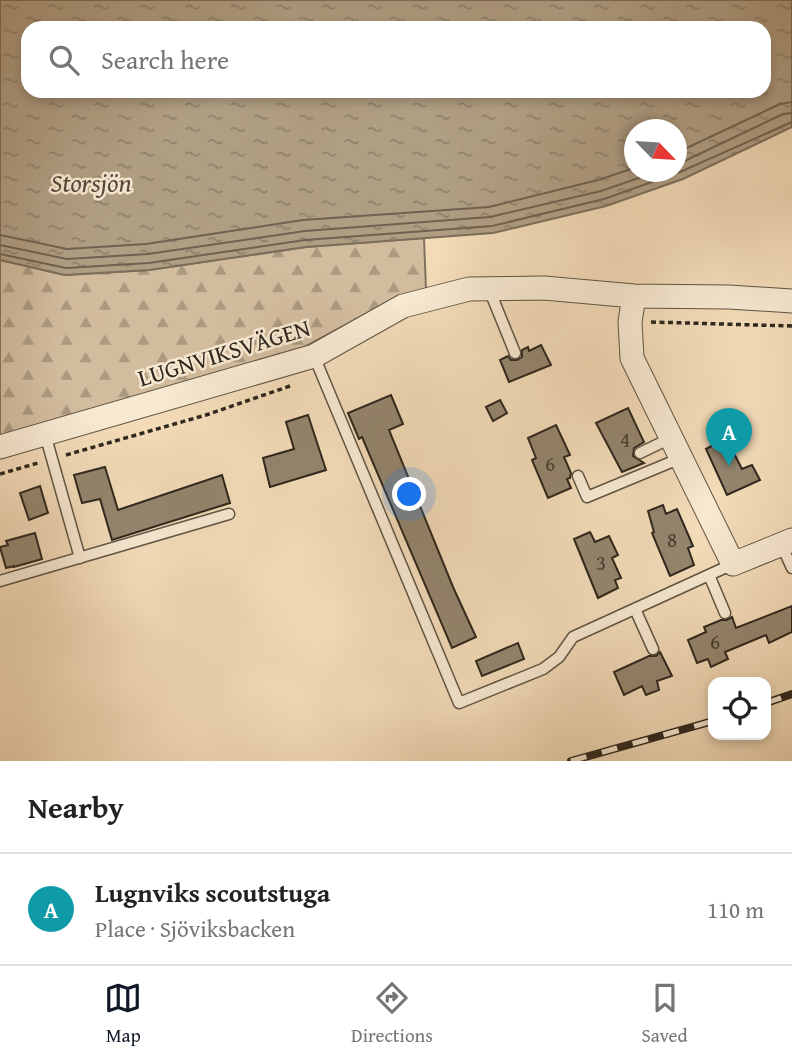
<!DOCTYPE html>
<meta charset="utf-8">
<style>
:root{--surface:#fff;--page:#f6f6f6;--text:#222;--muted:#767676;--line:#e0e0e0;--accent:#111827}
body{margin:0;font-family:"Gentium Book Plus",serif;background:var(--page);color:var(--text)}
.controls{position:absolute;right:21px;bottom:21px;display:grid;overflow:hidden;border-radius:14px;box-shadow:0 4px 10px #0003}
.controls button{width:63px;height:63px;display:grid;place-items:center;padding:0;border:0;border-bottom:2px solid var(--line);background:var(--surface);color:var(--text);font:35px sans-serif}
.compass{position:absolute;left:624px;top:119px;width:63px;height:63px;border-radius:50%;background:var(--surface);box-shadow:0 4px 10px #0003;rotate:115deg}
.you{position:absolute;left:410px;top:495px;width:24px;height:24px;margin:-18px;border:5px solid #fff;border-radius:50%;background:#1a73e8;box-shadow:0 0 0 10px #1a73e833}
.badge{display:grid;place-items:center;width:46px;height:46px;border-radius:50%;background:var(--accent);color:#fff;font-size:23px;font-weight:700}
.pin{position:absolute;translate:-50% -58px;filter:drop-shadow(0 2px 4px #0008)}
.pin::after{content:'';position:absolute;top:37px;width:24px;height:21px;background:inherit;clip-path:polygon(0 0,100% 0,50% 100%)}
.list{margin:0;padding:0;list-style:none}
h2{display:flex;justify-content:space-between;align-items:center;height:91px;margin:0;padding:0 28px;font-size:30px}
h2 small{font-size:23px;font-weight:400;color:var(--muted)}
.list li{display:grid;grid-template-columns:46px 1fr auto;gap:21px;align-items:center;box-sizing:border-box;height:112px;padding:0 28px;border-top:2px solid var(--line)}
.list b{display:block;font-size:26px;white-space:nowrap}
.list p{margin:0;font-size:23px;white-space:nowrap;color:var(--muted)}
.list em{font-size:23px;font-style:normal;color:var(--muted)}
.icon{flex:none;width:38px;height:38px;fill:none;stroke:currentColor;stroke-width:2;stroke-linecap:round;stroke-linejoin:round}
.map{position:relative;flex:none;width:792px;height:761px;overflow:hidden}
.search{position:absolute;background:var(--surface);box-shadow:0 4px 10px #0003;left:21px;right:21px;top:21px;height:77px;display:flex;align-items:center;gap:18px;box-sizing:border-box;padding:0 24px;border-radius:21px;color:var(--muted);font-size:26px}
.sheet{height:203px;background:var(--surface)}
nav{display:flex;justify-content:space-around;align-items:center;box-sizing:border-box;height:98px;border-top:2px solid var(--line);background:var(--surface);font-size:19px;color:var(--muted)}
nav a{display:grid;justify-items:center;gap:4px}
nav .on{color:var(--accent)}
.map>svg:first-child{display:block}
.forest{fill:url(#forest-firs);stroke:#80725e;stroke-width:2}
.water{fill:url(#water-ripples);stroke:#7c6e5a;stroke-width:2;fill-rule:evenodd}
.lines{fill:none;stroke-linecap:round;stroke-linejoin:round}
.shore{stroke:#6f6250;stroke-width:2}
.building{fill:#94856e;stroke:#2e271d;stroke-width:2}
.lane-casing{stroke:#5f5444;stroke-width:13}
.street-casing{stroke:#5f5444;stroke-width:25}
.path{stroke:#2e271d;stroke-width:3.5;stroke-dasharray:5 3.5;stroke-linecap:butt}
.lane{stroke:#f7e8d1;stroke-width:10}
.street{stroke:#f7e8d1;stroke-width:23}
.rail-casing{stroke:#2e271d;stroke-width:8}
.rail{stroke:#f7e8d1;stroke-width:5;stroke-dasharray:16;stroke-linecap:butt}
.labels{text-anchor:middle;stroke-width:5;stroke-linejoin:round;paint-order:stroke}
.number-label{font-size:21px;fill:#483e31}
.street-label{font-size:24px;fill:#2e271d;stroke:#f7e8d1}
.water-label{font-size:26px;font-style:italic;fill:#554b3c;stroke:#f7e8d1}
</style>
<div class="map">
<svg width="792" height="761" viewBox="0 0 792 761">
<defs>
<pattern id="forest-firs" width="22" height="20" patternUnits="userSpaceOnUse" patternTransform="scale(1.75)"><rect width="22" height="20" fill="#d2bc9e"/><path d="M5 1l3.5 6h-7zM16 11l3.5 6h-7z" fill="#ab9980"/></pattern>
<pattern id="water-ripples" width="26" height="14" patternUnits="userSpaceOnUse" patternTransform="scale(1.75)"><rect width="26" height="14" fill="#b09e83"/><path d="M2 4q2-2 4 0t4 0M15 11q2-2 4 0t4 0" fill="none" stroke="#90816b"/></pattern>
</defs>
<rect width="100%" height="100%" fill="#f3dbb8"/>
<filter id="stains"><feTurbulence type="fractalNoise" baseFrequency=".00286" numOctaves="4"/><feColorMatrix values="0 0 0 0 .2 0 0 0 0 .09 0 0 0 0 .02 0 0 0 .5 -.17"/></filter>
<radialGradient id="worn" r=".72"><stop offset=".6" stop-color="#630" stop-opacity="0"/><stop offset="1" stop-color="#630" stop-opacity=".3"/></radialGradient>
<path class="forest" d="M424,238l2,52 -43,15 -86,46 -297,88v-179l65,15 84,-5 157,-23z"/>
<path class="water" d="M0,0h792v127l-109,52 -77,27 -113,27 -187,14 -157,23 -84,5 -65,-15zM28,28h736v63h-736zM634,130h42v42h-42z"/>
<g class="lines">
<path class="shore" d="M676,153l104,-49 12,-2
M676,165l107,-51 9,-1
M0,235l67,14 79,-5 157,-24 186,-13 109,-27 36,-12
M0,245l67,14 81,-5 157,-23 185,-14 111,-26 55,-19
M0,254l66,14 83,-5 156,-23 187,-14 112,-27 76,-27 112,-50"/>
</g>
<path class="building" d="M541,345l10,20 -42,17 -9,-22 8,-4 3,4h6l5,-3v-7l6,-3 1,4z
M391,395l12,29 -14,6 64,157 23,50 -24,11 -90,-211 -3,2 -11,-26z
M500,400l7,13 -14,8 -7,-14z
M628,408l16,34 -10,6 -1,8 11,7 -22,9 -26,-49z
M308,415l18,55 -56,17 -7,-29 31,-9 -8,-27z
M556,425l14,30 -6,2 7,16 -1,5 -3,1 4,9 -23,10 -16,-38 4,-2 -8,-20z
M726,438l16,31 10,-4 8,15 -33,15 -21,-46z
M105,467l13,43 104,-35 8,28 -118,37 -12,-41 -18,4 -8,-28z
M40,486l8,27 -19,7 -9,-27z
M663,505l3,9 11,-5 16,37 -5,2 6,17 -24,11 -18,-43 2,-1 -6,-21z
M590,532l5,10 14,-6 9,19 -6,3 9,20 -6,2 3,8 -20,10 -24,-59z
M35,533l7,26 -28,8v-1l-8,2 -6,-21 8,-2 -2,-4z
M792,606v26l-23,11 -3,-8 -41,17 3,7 -17,8 -3,-8 -11,4 -9,-23 18,-8 -2,-5 17,-7h6l5,-3 4,11z
M518,643l6,16 -42,17 -6,-15z
M660,652l12,24 -15,5 2,9 -13,5 -4,-9 -18,9 -10,-23 35,-16h7z"/>
<g class="lines">
<g class="lane-casing">
<path id="lane" d="M489,289l26,64
M314,356l145,347 84,-34 16,-12 14,-20 160,-73
M45,434l35,124
M640,453l31,-15
M578,476l9,21 94,-39
M781,544l11,24
M709,575l16,38
M0,581l229,-67
M635,609l18,40"/>
</g>
<g class="street-casing">
<path id="street" d="M634,296l-4,26 2,36 101,206 59,-24
M0,447l314,-91 89,-50 66,-17 75,-1 90,8 95,1 63,4"/>
</g>
<path class="path" d="M651,322l141,4
M66,455l140,-40 87,-30
M0,474l38,-11"/>
<use href="#lane" class="lane"/>
<use href="#street" class="street"/>
<g class="rail-casing">
<path id="rail" d="M766,703l26,-9
M571,761l142,-40"/>
</g>
<use href="#rail" class="rail"/>
</g>
<g class="labels">
<g class="number-label">
<text x="625" y="447">4</text>
<text x="550" y="471">6</text>
<text x="672" y="547">8</text>
<text x="601" y="570">3</text>
<text x="715" y="649">6</text>
</g>
<g class="street-label">
<text transform="translate(224 353) rotate(-17)" y="8">LUGNVIKSVÄGEN</text>
</g>
<g class="water-label">
<text x="91" y="192">Storsjön</text>
</g>
</g>
<rect width="100%" height="100%" filter="url(#stains)"/>
<rect width="100%" height="100%" fill="url(#worn)"/>
</svg>
<div class="controls">
<button><svg class="icon" aria-label="locate" viewBox="0 0 24 24"><circle cx="12" cy="12" r="6"/><path d="M12 2v4M12 18v4M2 12h4M18 12h4"/></svg></button>
</div>
<svg class="compass" viewBox="-18 -18 36 36"><path d="M0-13l5 13h-10z" fill="#e53935"/><path d="M0 13l5-13h-10z" fill="#767676"/></svg>
<div class="you"></div>
<div class="pin badge" style="left:729px;top:466px;background:#0f9aa8">A</div>
<div class="search"><svg class="icon" aria-label="search" viewBox="0 0 24 24"><circle cx="10" cy="10" r="6"/><path d="M15 15l6 6"/></svg>Search here</div>
</div>
<section class="sheet">
<h2>Nearby<small></small></h2>
<ul class="list">
<li><span class="badge" style="background:#0f9aa8">A</span><div><b>Lugnviks scoutstuga</b><p>Place · Sjöviksbacken</p></div><em>110 m</em></li>
</ul>
</section>
<nav>
<a class="on"><svg class="icon" aria-label="map" viewBox="0 0 24 24"><path d="M3 6l6-2 6 2 6-2v14l-6 2-6-2-6 2zM9 4v14M15 6v14"/></svg>Map</a>
<a><svg class="icon" aria-label="directions" viewBox="0 0 24 24"><path d="M12 3l9 9-9 9-9-9zM9 14v-3h6M13 9l2 2-2 2"/></svg>Directions</a>
<a><svg class="icon" aria-label="saved" viewBox="0 0 24 24"><path d="M7 4h10v16l-5-4-5 4z"/></svg>Saved</a>
</nav>
